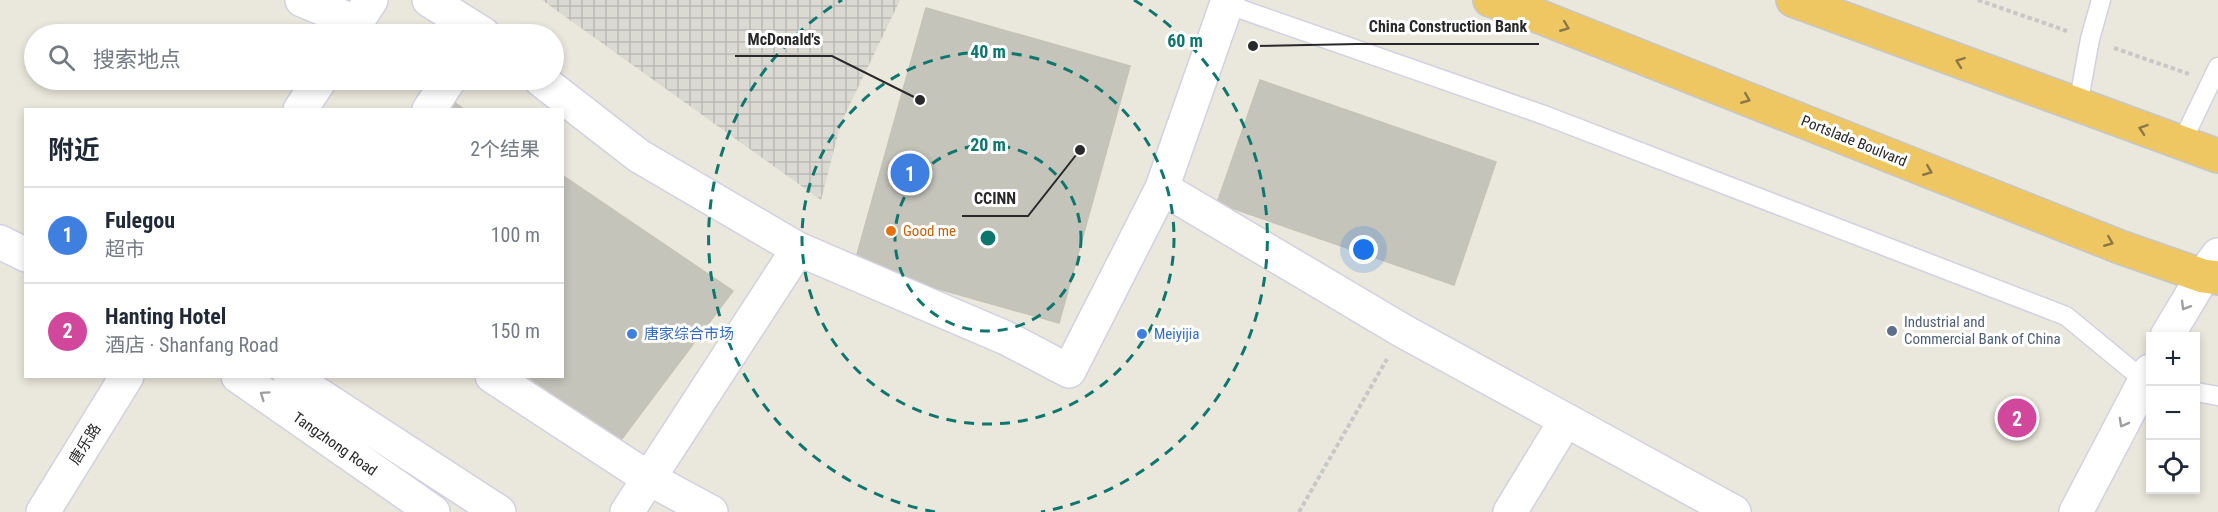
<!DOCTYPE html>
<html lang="zh">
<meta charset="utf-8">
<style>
:root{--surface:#fff;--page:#f2f2f3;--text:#1f2937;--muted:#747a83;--line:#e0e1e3;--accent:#7c3aed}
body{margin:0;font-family:"Roboto Condensed","Noto Sans SC",sans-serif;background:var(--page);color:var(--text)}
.controls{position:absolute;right:18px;bottom:18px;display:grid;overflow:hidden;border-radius:0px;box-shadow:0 3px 9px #0003}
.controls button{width:54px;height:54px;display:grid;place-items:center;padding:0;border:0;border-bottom:2px solid var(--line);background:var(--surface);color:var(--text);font:30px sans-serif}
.you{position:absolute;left:1364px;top:250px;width:21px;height:21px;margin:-15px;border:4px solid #fff;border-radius:50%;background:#1a73e8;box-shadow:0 0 0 9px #1a73e833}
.badge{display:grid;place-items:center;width:39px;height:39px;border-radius:50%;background:var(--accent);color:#fff;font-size:20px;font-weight:700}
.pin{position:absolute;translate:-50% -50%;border:3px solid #fff;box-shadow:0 2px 6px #0006}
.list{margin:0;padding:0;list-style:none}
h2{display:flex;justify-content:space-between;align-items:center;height:78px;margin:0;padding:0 24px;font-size:26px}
h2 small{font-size:20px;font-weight:400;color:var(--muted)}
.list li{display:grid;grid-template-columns:39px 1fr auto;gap:18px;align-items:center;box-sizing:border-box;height:96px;padding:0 24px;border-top:2px solid var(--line)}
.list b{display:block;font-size:22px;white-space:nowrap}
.list p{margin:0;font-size:20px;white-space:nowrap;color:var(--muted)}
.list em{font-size:20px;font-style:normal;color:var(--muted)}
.icon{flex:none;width:33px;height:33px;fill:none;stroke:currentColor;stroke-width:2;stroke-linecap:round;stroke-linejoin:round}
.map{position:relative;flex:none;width:2218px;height:512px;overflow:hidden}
.search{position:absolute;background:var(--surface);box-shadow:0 3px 9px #0003;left:24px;top:24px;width:540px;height:66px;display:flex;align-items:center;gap:15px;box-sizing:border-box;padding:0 21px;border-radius:33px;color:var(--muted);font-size:22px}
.panel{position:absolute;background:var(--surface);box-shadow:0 3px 9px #0003;left:24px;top:108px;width:540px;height:270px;border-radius:0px}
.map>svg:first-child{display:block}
.plaza{fill:url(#plaza-grid)}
.building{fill:#c5c4bb;stroke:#c4c3b6;stroke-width:1.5}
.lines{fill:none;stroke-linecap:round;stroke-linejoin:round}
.lane-casing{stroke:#d2d1e0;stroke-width:21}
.street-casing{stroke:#d2d1e0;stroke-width:36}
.secondary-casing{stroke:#d2d1e0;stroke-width:36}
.highway-casing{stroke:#c7c7c7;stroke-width:36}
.path{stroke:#c7c7c7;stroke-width:4;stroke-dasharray:4.5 3;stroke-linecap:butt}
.lane{stroke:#fff;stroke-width:18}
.street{stroke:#fff;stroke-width:33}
.secondary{stroke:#fff;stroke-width:33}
.highway{stroke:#eec762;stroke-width:33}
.oneway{stroke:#8c7846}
.oneway2{stroke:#9f9f9f}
.ring{fill:none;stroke:#0f766e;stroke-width:3;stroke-dasharray:10 8}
.food-dot{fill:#e8710a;stroke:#fff;stroke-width:2}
.service-dot{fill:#5c6f8a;stroke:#fff;stroke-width:2}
.shop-dot{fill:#3f7fe0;stroke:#fff;stroke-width:2}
.labels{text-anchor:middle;stroke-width:6;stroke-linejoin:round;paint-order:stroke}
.street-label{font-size:15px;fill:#292929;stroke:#fff}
.food-label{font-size:15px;fill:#c56008;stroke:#fff;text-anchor:start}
.service-label{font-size:15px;fill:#4e5e75;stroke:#fff;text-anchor:start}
.shop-label{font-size:15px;fill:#366cbe;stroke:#fff;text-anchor:start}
.centre{fill:#0f766e;stroke:#fff;stroke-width:3}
.ring-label{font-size:18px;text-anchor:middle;font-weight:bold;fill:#0f766e;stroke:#fff;stroke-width:6;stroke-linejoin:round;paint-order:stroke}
.leader{fill:none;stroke:#292929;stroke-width:2}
.callout-dot{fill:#292929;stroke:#fff;stroke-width:2}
.callout-label{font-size:16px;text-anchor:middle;font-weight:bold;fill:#292929;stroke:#fff;stroke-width:6;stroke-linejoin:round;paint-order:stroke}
</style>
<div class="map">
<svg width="2218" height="512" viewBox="0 0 2218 512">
<defs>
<pattern id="plaza-grid" width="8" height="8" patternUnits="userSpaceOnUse" patternTransform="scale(1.5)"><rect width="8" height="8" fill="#dad9d2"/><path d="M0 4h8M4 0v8" fill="none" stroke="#bbbab4"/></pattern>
</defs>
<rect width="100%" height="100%" fill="#eae7dc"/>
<path class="plaza" d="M542,0h358l-59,123 -20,77z"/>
<path class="building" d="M926,8l204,58 -71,257 -205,-58z
M1260,80l236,82 -42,123 -237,-82z
M447,97l18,13h-26z
M562,175l171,116 -112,149 -94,-64h35z"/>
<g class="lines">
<g class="lane-casing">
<path id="lane" d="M1226,4l318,111 522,201 80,66 4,1
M2078,105l12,-66 11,-39
M2182,142l36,-75
M2196,392l22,4"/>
</g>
<g class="street-casing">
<path id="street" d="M302,0l55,23
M429,0l54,34
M541,80l98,76 159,93 208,89 63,33 93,-183 66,-188
M429,110l20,-30
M1162,188l241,143 331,181
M0,242l26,13
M2167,336l36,-60
M238,376l195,136
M290,376l209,136
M492,376l156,102 63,34
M627,512l171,-263
M1510,512l56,-92
M2076,512l74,-141"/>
</g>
<g class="secondary-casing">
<path id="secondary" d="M349,34l22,-34
M300,110l20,-30
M2203,276l15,-21
M43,512l84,-136"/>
</g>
<g class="highway-casing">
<path id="highway" d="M1490,0l43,14 587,233 83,29 15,2
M1793,0l425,156"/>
</g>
<path class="path" d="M1978,0l89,31
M2114,48l75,26
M1299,512l88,-153"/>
<use href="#lane" class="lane"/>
<use href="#street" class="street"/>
<use href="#secondary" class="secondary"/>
<use href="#highway" class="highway"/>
</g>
<defs><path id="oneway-chevron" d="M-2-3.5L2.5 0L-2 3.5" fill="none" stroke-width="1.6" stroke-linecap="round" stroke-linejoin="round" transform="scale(1.5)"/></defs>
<g class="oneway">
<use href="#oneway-chevron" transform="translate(1565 27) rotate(22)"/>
<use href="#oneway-chevron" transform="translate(1960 62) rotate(-160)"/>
<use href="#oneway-chevron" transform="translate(1746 99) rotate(22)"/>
<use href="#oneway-chevron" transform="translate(2143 129) rotate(-161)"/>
<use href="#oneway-chevron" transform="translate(1928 171) rotate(22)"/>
<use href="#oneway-chevron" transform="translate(2109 242) rotate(22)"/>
</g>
<g class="oneway2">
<use href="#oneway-chevron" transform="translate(2185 306) rotate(121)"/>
<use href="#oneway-chevron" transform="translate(264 395) rotate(-145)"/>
<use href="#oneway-chevron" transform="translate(2123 423) rotate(118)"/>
</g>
<g class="ring">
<circle cx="988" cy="238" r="93"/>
<circle cx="988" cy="238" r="186"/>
<path d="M935 512A279 279 0 0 1 842 0M1134 0A279 279 0 0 1 1041 512"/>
</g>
<circle class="food-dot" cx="891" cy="231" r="6"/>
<circle class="service-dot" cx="1892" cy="331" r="6"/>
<g class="shop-dot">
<circle cx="632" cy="334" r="6"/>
<circle cx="1142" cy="334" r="6"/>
</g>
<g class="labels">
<g class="street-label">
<text transform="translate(1854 141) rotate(22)" y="5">Portslade Boulvard</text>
<text transform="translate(85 444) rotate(-58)" y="5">唐乐路</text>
<text transform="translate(335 444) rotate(35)" y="5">Tangzhong Road</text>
</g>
<g class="food-label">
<text x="903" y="236">Good me</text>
</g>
<g class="service-label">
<text x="1904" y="327">Industrial and<tspan x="1904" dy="17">Commercial Bank of China</tspan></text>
</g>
<g class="shop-label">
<text x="644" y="339">唐家综合市场</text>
<text x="1154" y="339">Meiyijia</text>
</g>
</g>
<circle cx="988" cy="238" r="9" class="centre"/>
<g class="ring-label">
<text x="1185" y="47">60 m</text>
<text x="988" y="58">40 m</text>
<text x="988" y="151">20 m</text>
</g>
<path class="leader" d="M1253 46L1357 44H1539M920 100L832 56H735M1080 150L1028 216H962"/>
<g class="callout-dot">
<circle cx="1253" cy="46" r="6"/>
<circle cx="920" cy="100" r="6"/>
<circle cx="1080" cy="150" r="6"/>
</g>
<g class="callout-label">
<text x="1448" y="32">China Construction Bank</text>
<text x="784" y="45">McDonald's</text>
<text x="995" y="204">CCINN</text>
</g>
</svg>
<div class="controls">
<button>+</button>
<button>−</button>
<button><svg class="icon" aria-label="locate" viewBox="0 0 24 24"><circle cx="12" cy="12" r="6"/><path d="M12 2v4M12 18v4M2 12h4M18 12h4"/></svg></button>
</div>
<div class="you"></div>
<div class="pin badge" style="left:910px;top:173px;background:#3f7fe0">1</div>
<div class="pin badge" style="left:2017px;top:418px;background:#d1479c">2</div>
<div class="search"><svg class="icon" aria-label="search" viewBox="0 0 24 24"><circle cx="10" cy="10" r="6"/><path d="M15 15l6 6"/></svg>搜索地点</div>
<section class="panel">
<h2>附近<small>2个结果</small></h2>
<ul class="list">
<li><span class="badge" style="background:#3f7fe0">1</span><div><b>Fulegou</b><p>超市</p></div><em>100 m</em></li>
<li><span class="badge" style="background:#d1479c">2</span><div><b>Hanting Hotel</b><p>酒店 · Shanfang Road</p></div><em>150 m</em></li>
</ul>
</section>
</div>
